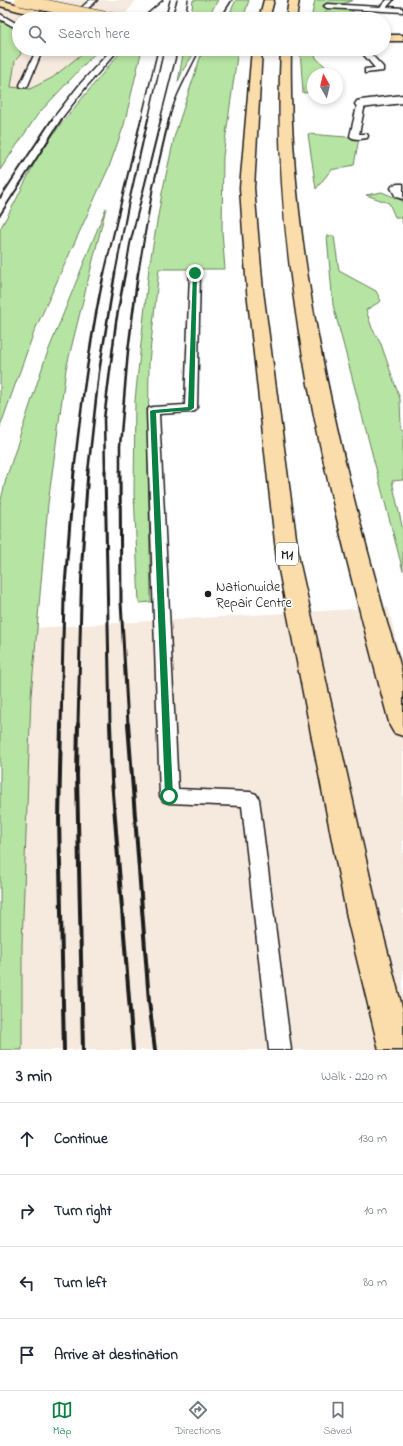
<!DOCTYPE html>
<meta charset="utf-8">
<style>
:root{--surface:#fff;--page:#f6f6f7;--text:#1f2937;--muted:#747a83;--line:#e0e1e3;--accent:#0b8043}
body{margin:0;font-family:"Indie Flower",sans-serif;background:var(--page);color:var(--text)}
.compass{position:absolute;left:307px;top:68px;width:36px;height:36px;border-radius:50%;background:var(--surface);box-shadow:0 2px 6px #0003;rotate:352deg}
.stop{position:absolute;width:12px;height:12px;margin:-9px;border:3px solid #0b8043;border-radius:50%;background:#fff}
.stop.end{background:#0b8043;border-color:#fff;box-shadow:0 1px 4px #0008}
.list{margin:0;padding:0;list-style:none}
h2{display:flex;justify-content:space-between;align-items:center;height:52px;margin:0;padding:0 16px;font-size:17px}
h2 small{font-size:13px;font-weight:400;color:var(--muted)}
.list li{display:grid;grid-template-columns:26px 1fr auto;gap:12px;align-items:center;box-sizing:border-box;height:72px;padding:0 16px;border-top:1px solid var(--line)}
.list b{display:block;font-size:15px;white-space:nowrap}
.list em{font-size:13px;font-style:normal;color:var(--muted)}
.icon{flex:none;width:22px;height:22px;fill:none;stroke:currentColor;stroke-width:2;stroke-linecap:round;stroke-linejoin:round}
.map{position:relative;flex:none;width:403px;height:1050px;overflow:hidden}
.search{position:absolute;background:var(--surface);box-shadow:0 2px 6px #0003;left:12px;right:12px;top:12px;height:44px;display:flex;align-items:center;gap:10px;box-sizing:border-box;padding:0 14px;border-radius:22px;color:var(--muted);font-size:15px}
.sheet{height:340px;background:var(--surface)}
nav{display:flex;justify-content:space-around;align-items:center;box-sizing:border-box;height:56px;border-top:1px solid var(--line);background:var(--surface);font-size:11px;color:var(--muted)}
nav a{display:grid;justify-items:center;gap:2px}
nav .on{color:var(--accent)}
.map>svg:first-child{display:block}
.built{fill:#f6e9de}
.green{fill:#b6e4a2;stroke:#69805f}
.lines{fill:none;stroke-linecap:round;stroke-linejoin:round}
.service-casing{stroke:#1c1c1c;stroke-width:3}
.minor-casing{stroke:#1c1c1c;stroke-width:3}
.primary-casing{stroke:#1c1c1c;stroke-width:3}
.motorway-casing{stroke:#1c1c1c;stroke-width:3}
.service{fill:#fff;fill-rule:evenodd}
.minor{fill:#fff;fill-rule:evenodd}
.primary{fill:#fbddab;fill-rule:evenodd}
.motorway{fill:#fbddab;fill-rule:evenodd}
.rail-far4{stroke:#1c1c1c;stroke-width:1.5}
.rail-far3{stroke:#1c1c1c;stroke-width:2}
.rail-far2{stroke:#1c1c1c;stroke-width:2.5}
.rail-far1{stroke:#1c1c1c;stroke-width:3}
.rail{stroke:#1c1c1c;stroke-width:4}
.primary-bridge-casing{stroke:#1c1c1c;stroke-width:12;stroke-linecap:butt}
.primary-bridge{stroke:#fbddab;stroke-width:11}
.route{fill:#0b8043}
.poi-dot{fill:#1c1c1c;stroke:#fff;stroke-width:1.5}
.labels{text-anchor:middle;stroke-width:3;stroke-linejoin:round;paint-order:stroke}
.shield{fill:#fff;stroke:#606060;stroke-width:1}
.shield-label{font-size:13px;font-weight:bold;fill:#1c1c1c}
.poi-label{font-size:14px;fill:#1c1c1c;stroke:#fff;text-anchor:start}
</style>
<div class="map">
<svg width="403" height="1050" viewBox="0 0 403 1050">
<rect width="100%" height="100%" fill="#fff"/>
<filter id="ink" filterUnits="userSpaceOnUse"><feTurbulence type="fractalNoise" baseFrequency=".025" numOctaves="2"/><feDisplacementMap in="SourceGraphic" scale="8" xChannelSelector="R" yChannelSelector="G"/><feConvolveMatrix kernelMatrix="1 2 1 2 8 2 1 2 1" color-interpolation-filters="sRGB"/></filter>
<g filter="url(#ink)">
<path class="built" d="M36,0h100l-13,17z
M0,6l50,13h-31v30h75l-49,59 -37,-5 -8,-79z
M388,607l15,60v383h-403v-420z"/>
<path class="green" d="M193,0h25l-11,19h-19l4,-10z
M236,0h13l-6,19h-16z
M315,0h38l-13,5 8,3 8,6 -2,5h-14l-4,-5 -10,-2 -6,7h-9z
M0,22l14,3 5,6v18h1l1,5 -6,7 -4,26 19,2 22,-11 36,-29h11l-61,65 -38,56z
M123,49h19l-18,76 -15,42 -75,165 -34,95v-198l15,-27 22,-44 23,-33z
M184,49h13l-14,21 -5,12z
M203,49h35l-15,107 -1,75 3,38h-66l-10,93 -1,100 3,140 -12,1 -5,-110 1,-93 14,-132 13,-75 13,-59z
M300,49h77l-2,3 -22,1 -22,-3 -17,4 3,5 8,7 -3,8h-9v18l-10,1z
M308,134l51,4 -5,27 -23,5 -15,19z
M382,192l21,9v23l-3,-7h-5l-6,-14 -23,-8z
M106,208l-40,161 -18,135 -17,192 -9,248v106h-22v-546l6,-25 39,-120z
M327,236h7l5,35 37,20 5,10 -15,9 6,18 9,16 19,55 1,29 2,1v51l-11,1 11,49v41l-70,-266z"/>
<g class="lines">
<g class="service-casing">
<path id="service" d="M90,0h7c-10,11 -25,19 -39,19l23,-11z
M387,0h6l-6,7 16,1v4l-76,-4 -3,-2 3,-2 53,3z
M0,14l19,11v5l-19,-11z
M35,49h6l1,2 -14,34 -1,2h-6l-1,-2 16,-34z
M359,49h7l17,18v4l-18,2v-4l10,-1z
M358,102h6l1,2 -6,30h8l1,2 -1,2c-5,1 -14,2 -17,-2z
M195,270l5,3 -3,135 -2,3 -4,1 -32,2 19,375 72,3 6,2 3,5 32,251h-22l-27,-244 -73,-3 -6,-2 -3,-5 -13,-385 2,-3 4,-1 32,-2 5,-132z"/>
</g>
<g class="minor-casing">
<path id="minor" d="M403,95v8l-42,5 -4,-1 -2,-3 2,-3 4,-1z
M398,184h5v15l-7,-2 -5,-9 2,-3z"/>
</g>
<g class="primary-casing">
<path id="primary" d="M0,0l64,17 1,2h-17l-48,-13z
M384,35h19v6h-19z"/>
</g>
<g class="motorway-casing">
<path id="motorway" d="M264,0h10l-5,19h-10z
M289,0h10l-3,19h-10z
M252,49h10l-8,139 9,103 36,269 81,362 23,89v39h-24l-31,-128 -71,-362 -30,-269 -7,-103z
M281,49h10c-3,149 25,294 60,438 11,45 24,90 36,136 5,16 14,40 16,57 0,19 0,38 0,56l-9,-3 -4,-7c-58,-221 -121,-447 -109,-677z"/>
</g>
<use href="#service" class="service"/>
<use href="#minor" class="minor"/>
<use href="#primary" class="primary"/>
<use href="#motorway" class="motorway"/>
<path class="rail-far4" d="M141,19l22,-19
M165,19l5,-19
M171,19l6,-19
M185,19l3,-19
M220,19l12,-19
M51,120l29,-37 31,-34
M61,120l25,-32 34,-39
M141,120l17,-71
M148,120l16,-71
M160,120l18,-71
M169,120c6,-26 20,-47 31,-71"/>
<path class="rail-far3" d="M0,198l52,-79
M0,215l62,-96
M104,274l37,-155
M115,274l13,-68 20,-87
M125,274l5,-30 31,-125
M138,274l15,-87 16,-68"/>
<path class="rail-far2" d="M74,472c7,-67 16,-133 30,-199
M88,472l11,-100 16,-99
M105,472l-1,-53 12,-97 9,-49
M120,472v-26l8,-95 10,-78"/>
<path class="rail-far1" d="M105,471l5,254
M120,471l1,131 7,123
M61,725l3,-127 10,-127
M78,725l4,-165 6,-89"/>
<path class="rail" d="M61,724l-2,95 5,231
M78,724l-1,51 6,275
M110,724l2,56 21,270
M128,724l21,277 6,49"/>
<g class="primary-bridge-casing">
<path id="primary-bridge" d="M20,0l93,19"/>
</g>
<use href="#primary-bridge" class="primary-bridge"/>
</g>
</g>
<path class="route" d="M193,272l4,1 -3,135 -3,2 -35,3 17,383 -4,4 -4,-4 -15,-385 3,-1 35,-3z"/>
<circle class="poi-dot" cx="208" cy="594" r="4"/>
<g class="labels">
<rect class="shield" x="276" y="543" width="22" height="22" rx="3"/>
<g class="shield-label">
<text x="287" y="559">M1</text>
</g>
<g class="poi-label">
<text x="216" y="591">Nationwide<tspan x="216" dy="16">Repair Centre</tspan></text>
</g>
</g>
</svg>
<svg class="compass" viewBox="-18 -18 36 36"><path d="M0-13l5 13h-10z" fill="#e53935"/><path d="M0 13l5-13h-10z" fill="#747a83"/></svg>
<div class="stop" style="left:169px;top:796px"></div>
<div class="stop end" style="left:195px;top:273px"></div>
<div class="search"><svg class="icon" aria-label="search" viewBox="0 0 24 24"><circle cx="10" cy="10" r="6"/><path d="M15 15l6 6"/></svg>Search here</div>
</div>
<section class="sheet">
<h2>3 min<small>Walk · 220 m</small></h2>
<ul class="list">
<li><svg class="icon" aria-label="ahead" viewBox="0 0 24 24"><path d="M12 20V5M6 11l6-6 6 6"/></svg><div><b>Continue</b></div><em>130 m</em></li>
<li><svg class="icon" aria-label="right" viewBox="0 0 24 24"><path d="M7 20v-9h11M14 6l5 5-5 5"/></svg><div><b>Turn right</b></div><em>10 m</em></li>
<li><svg class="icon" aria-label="left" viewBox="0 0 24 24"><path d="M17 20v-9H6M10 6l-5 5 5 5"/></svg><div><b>Turn left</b></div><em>80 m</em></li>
<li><svg class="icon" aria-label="arrive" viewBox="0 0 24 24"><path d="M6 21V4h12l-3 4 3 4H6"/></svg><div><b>Arrive at destination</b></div></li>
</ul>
</section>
<nav>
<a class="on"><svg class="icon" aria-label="map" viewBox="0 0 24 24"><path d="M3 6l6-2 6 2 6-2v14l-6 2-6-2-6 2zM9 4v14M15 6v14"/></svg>Map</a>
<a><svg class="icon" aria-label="directions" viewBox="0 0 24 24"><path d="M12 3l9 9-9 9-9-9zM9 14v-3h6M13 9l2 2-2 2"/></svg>Directions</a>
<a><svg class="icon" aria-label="saved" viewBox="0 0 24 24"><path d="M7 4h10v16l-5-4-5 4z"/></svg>Saved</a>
</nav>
